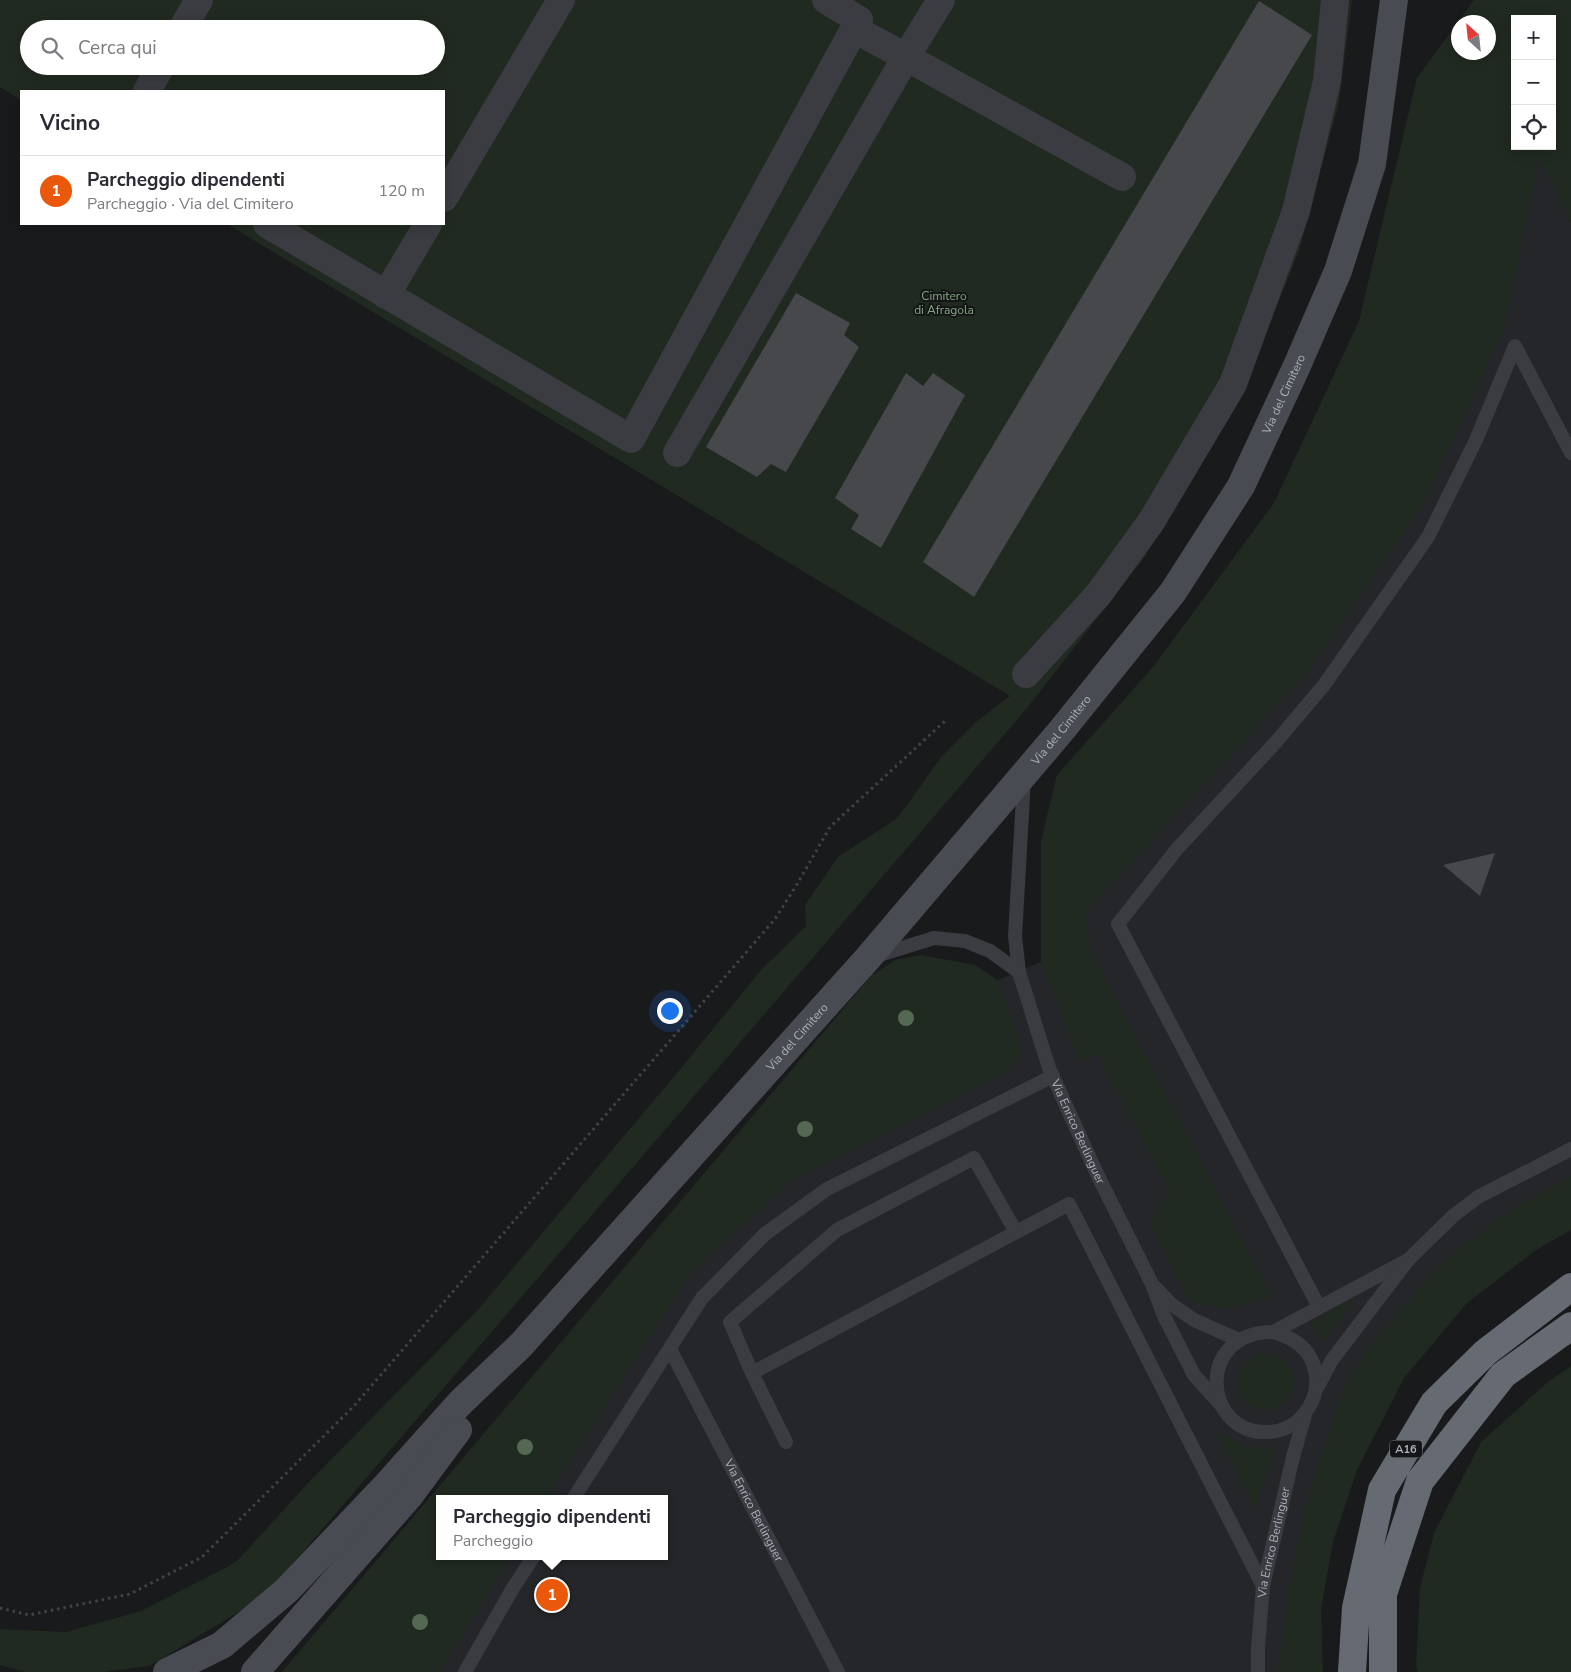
<!DOCTYPE html>
<html lang="it">
<meta charset="utf-8">
<style>
:root{--surface:#fff;--page:#f2f2f3;--text:#2b2b33;--muted:#7c7c81;--line:#e1e1e2;--accent:#ea580c}
body{margin:0;font-family:"Nunito Sans",sans-serif;background:var(--page);color:var(--text)}
.controls{position:absolute;right:15px;top:15px;display:grid;overflow:hidden;border-radius:0px;box-shadow:0 2px 12px #0003}
.controls button{width:45px;height:45px;display:grid;place-items:center;padding:0;border:0;border-bottom:1px solid var(--line);background:var(--surface);color:var(--text);font:25px sans-serif}
.compass{position:absolute;left:1451px;top:15px;width:45px;height:45px;border-radius:50%;background:var(--surface);box-shadow:0 2px 12px #0003;rotate:333deg}
.you{position:absolute;left:669px;top:1010px;width:18px;height:18px;margin:-12px;border:4px solid #fff;border-radius:50%;background:#1a73e8;box-shadow:0 0 0 8px #1a73e833}
.badge{display:grid;place-items:center;width:32px;height:32px;border-radius:50%;background:var(--accent);color:#fff;font-size:16px;font-weight:700}
.pin{position:absolute;translate:-50% -50%;border:2px solid #fff;box-shadow:0 1px 5px #0006}
.popup{position:absolute;left:436px;top:1495px;width:232px;height:65px;box-sizing:border-box;display:grid;place-content:center;border-radius:0px;background:var(--surface);filter:drop-shadow(0 1px 4px #0005);font-size:16px;white-space:nowrap;color:var(--muted)}
.popup b{font-size:19px;color:var(--text)}
.popup::after{content:'';position:absolute;left:50%;top:100%;margin-left:-10px;border:10px solid transparent;border-top-color:var(--surface)}
.list{margin:0;padding:0;list-style:none}
h2{display:flex;justify-content:space-between;align-items:center;height:65px;margin:0;padding:0 20px;font-size:21px}
h2 small{font-size:16px;font-weight:400;color:var(--muted)}
.list li{display:grid;grid-template-columns:32px 1fr auto;gap:15px;align-items:center;box-sizing:border-box;height:70px;padding:0 20px;border-top:1px solid var(--line)}
.list b{display:block;font-size:19px;white-space:nowrap}
.list p{margin:0;font-size:16px;white-space:nowrap;color:var(--muted)}
.list em{font-size:16px;font-style:normal;color:var(--muted)}
.icon{flex:none;width:28px;height:28px;fill:none;stroke:currentColor;stroke-width:2;stroke-linecap:round;stroke-linejoin:round}
.map{position:relative;flex:none;width:1571px;height:1672px;overflow:hidden}
.search{position:absolute;background:var(--surface);box-shadow:0 2px 12px #0003;left:20px;top:20px;width:425px;height:55px;display:flex;align-items:center;gap:12px;box-sizing:border-box;padding:0 18px;border-radius:28px;color:var(--muted);font-size:19px}
.panel{position:absolute;background:var(--surface);box-shadow:0 2px 12px #0003;left:20px;top:90px;width:425px;height:135px;border-radius:0px}
.map>svg:first-child{display:block}
.built{fill:#252629}
.green{fill:#212a21;fill-rule:evenodd}
.building{fill:#46484c}
.lines{fill:none;stroke-linecap:round;stroke-linejoin:round}
.path{stroke:#404348;stroke-width:3;stroke-dasharray:2.5 4;stroke-linecap:butt}
.lane{stroke:#3a3c41;stroke-width:14}
.street{stroke:#3a3c41;stroke-width:28}
.secondary{stroke:#484b51;stroke-width:28}
.highway{stroke:#666a72;stroke-width:28}
.tree{fill:#546854}
.labels{text-anchor:middle;stroke-width:4;stroke-linejoin:round;paint-order:stroke}
.shield{fill:#141517;stroke:#7e838a;stroke-width:1}
.shield-label{font-size:11px;font-weight:bold;fill:#acb2bb}
.park-label{font-size:12px;fill:#84a782;stroke:#141517}
.street-label{font-size:12px;fill:#acb2bb;stroke:#141517}
</style>
<div class="map">
<svg width="1571" height="1672" viewBox="0 0 1571 1672">
<rect width="100%" height="100%" fill="#191a1c"/>
<path class="built" d="M1539,157l32,65v979l-206,151 -69,320h-920l82,-116h206v-57h-165l186,-261 292,-242 21,-16 43,-18z"/>
<path class="green" d="M0,0h1352l-13,102 -39,146 -61,153 -95,157 -116,149 -763,889 -116,70 -46,6h-78l-25,-7v-36l66,3 75,-21 88,-45 9,-6 71,-78 167,-170 206,-245 80,-98 44,-43 -1,-21 33,-48 58,-38 14,-18 31,-44 35,-35 34,-26 -783,-472h217v-133h-423v9l-21,-13zM29,29h407v37h-407z
M1474,0h97v222l-32,-64 -34,169 -81,176 -117,170 -222,240 7,40 180,344 -44,12 -26,-4 -15,-9 -37,-73 20,-30 -73,-140 -17,9 -39,-100v-121l16,-66 96,-108 121,-164 85,-182 58,-243zM1515,19h37v127h-37zM1458,22h30v30h-30z
M921,955l54,10 23,15 21,59 2,18 -14,15 -222,113 -97,92 -142,222h-106v57h71l-71,116h-158l589,-696 24,-16z
M1571,1176v54l-35,20 -69,53 -63,75 -47,92 -24,72 -12,67 2,63h-46l15,-101 18,-83 33,-97 22,-39 76,-89 69,-52z
M1357,1295l-32,47 -15,-17z
M1238 1382a28 28 0 1 1 56 0a28 28 0 1 1-56 0Z
M1571,1366v306h-153l-2,-5 4,-79 14,-55 47,-91 67,-60z
M1216,1432l34,15 26,1 -21,62z"/>
<path class="building" d="M1259,1l53,34 -338,562 -51,-35z
M796,293l54,30 -6,12 15,12 -73,125 -15,-8 -14,13 -51,-30z
M906,373l17,13 10,-13 32,22 -84,153 -30,-19 8,-14 -24,-17z
M1495,853l-15,43 -37,-31z"/>
<g class="lines">
<path class="path" d="M0,1608l29,7 101,-21 72,-37 152,-151 421,-487 21,-33 34,-59 116,-107"/>
<g class="lane">
<path id="s1" d="M1024,779l-9,157 4,36 30,96 49,108 54,108 12,32 30,59 27,30"/>
<path d="M876,956l58,-18 31,3 25,10 29,21"/>
<path d="M1156,1288l15,16 23,16 45,20"/>
<path d="M1319,1307l-201,-383 59,-75 99,-107 48,-57 104,-148 48,-97 39,-94 56,107"/>
<path d="M1273,1332c10,3 19,6 27,13 18,15 21,43 9,62 -9,15 -23,24 -40,25 -66,4 -75,-100 4,-100l135,-72"/>
<path id="s2" d="M670,1349l168,323"/>
<path d="M752,1373l317,-169 194,382"/>
<path d="M1317,1388l15,-28 76,-100 45,-44 25,-19 93,-48"/>
<path d="M786,1442l-34,-69 -22,-51 107,-92 137,-72 42,74"/>
<path d="M573,1499l129,-201 63,-64 62,-45 226,-113"/>
<path d="M465,1672l48,-84 21,-32"/>
<path id="s3" d="M1258,1672v-25l5,-61 30,-129 12,-42"/>
</g>
<path class="street" d="M182,29l17,-29
M854,29l52,28 35,-57
M147,91l14,-25
M444,198l117,-198
M267,224l364,215 228,-419 -33,-20
M386,295l42,-71
M677,453l229,-396 216,120
M1026,674l72,-79 53,-73 82,-138 63,-173 31,-130 8,-81"/>
<g class="secondary">
<path id="s4" d="M167,1672l55,-27 65,-55 97,-102 76,-85 61,-58 347,-387 193,-227 112,-139 68,-106 55,-118 42,-97 34,-107 22,-164"/>
<path d="M255,1672l155,-177 48,-65"/>
</g>
<path class="highway" d="M1352,1672l4,-64 26,-118 52,-87 52,-51 85,-65
M1383,1672v-78l37,-113 83,-106 68,-49"/>
</g>
<g class="tree">
<circle cx="906" cy="1018" r="8"/>
<circle cx="805" cy="1129" r="8"/>
<circle cx="525" cy="1447" r="8"/>
<circle cx="420" cy="1622" r="8"/>
</g>
<g class="labels">
<rect class="shield" x="1390" y="1440.5" width="32" height="17" rx="4"/>
<g class="shield-label">
<text x="1406" y="1453">A16</text>
</g>
<g class="park-label">
<text x="944" y="300">Cimitero<tspan x="944" dy="14">di Afragola</tspan></text>
</g>
<g class="street-label">
<text dy="4" stroke="none"><textPath href="#s4" startOffset="1709">Via del Cimitero</textPath></text>
<text dy="4" stroke="none"><textPath href="#s4" startOffset="1304">Via del Cimitero</textPath></text>
<text dy="4" stroke="none"><textPath href="#s4" startOffset="899">Via del Cimitero</textPath></text>
<text dy="4" stroke="none"><textPath href="#s1" startOffset="364">Via Enrico Berlinguer</textPath></text>
<text dy="4" stroke="none"><textPath href="#s2" startOffset="182">Via Enrico Berlinguer</textPath></text>
<text dy="4" stroke="none"><textPath href="#s3" startOffset="131">Via Enrico Berlinguer</textPath></text>
</g>
</g>
</svg>
<div class="controls">
<button>+</button>
<button>−</button>
<button><svg class="icon" aria-label="locate" viewBox="0 0 24 24"><circle cx="12" cy="12" r="6"/><path d="M12 2v4M12 18v4M2 12h4M18 12h4"/></svg></button>
</div>
<svg class="compass" viewBox="-18 -18 36 36"><path d="M0-13l5 13h-10z" fill="#e53935"/><path d="M0 13l5-13h-10z" fill="#7c7c81"/></svg>
<div class="you"></div>
<div class="pin badge" style="left:552px;top:1595px">1</div>
<div class="popup"><b>Parcheggio dipendenti</b>Parcheggio</div>
<div class="search"><svg class="icon" aria-label="search" viewBox="0 0 24 24"><circle cx="10" cy="10" r="6"/><path d="M15 15l6 6"/></svg>Cerca qui</div>
<section class="panel">
<h2>Vicino<small></small></h2>
<ul class="list">
<li><span class="badge">1</span><div><b>Parcheggio dipendenti</b><p>Parcheggio · Via del Cimitero</p></div><em>120 m</em></li>
</ul>
</section>
</div>
